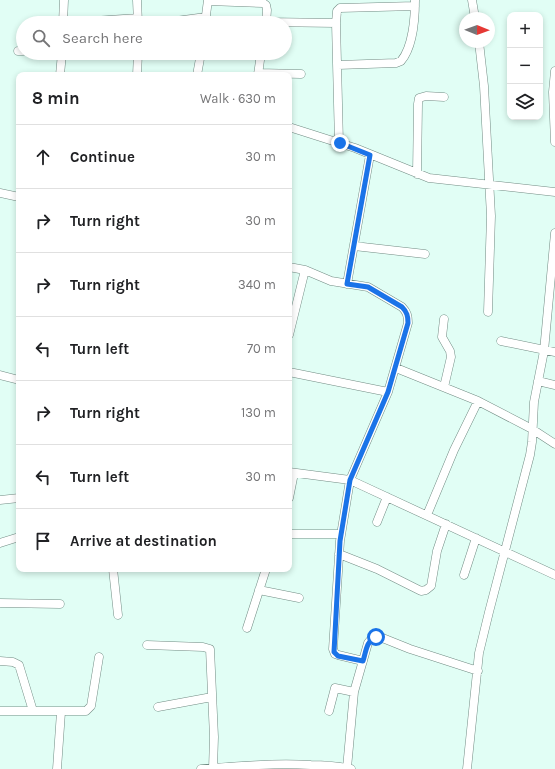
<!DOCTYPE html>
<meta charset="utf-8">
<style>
:root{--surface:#fff;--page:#f2f2f2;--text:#202124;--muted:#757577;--line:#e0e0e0}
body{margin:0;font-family:Karla,sans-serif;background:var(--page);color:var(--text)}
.controls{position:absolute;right:12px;top:12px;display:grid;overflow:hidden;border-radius:8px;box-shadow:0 2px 6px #0003}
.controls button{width:36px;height:36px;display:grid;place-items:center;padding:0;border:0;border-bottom:1px solid var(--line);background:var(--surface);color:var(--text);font:20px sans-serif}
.compass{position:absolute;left:459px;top:12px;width:36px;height:36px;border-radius:50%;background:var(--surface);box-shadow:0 2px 6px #0003;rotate:91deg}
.stop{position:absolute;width:12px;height:12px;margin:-9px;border:3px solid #1a73e8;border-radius:50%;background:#fff}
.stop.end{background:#1a73e8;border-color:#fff;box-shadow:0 1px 4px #0008}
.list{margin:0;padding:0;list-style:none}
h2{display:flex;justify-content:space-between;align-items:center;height:52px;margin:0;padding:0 16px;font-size:17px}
h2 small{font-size:13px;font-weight:400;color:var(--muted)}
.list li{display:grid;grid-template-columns:26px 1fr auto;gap:12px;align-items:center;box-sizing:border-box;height:64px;padding:0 16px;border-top:1px solid var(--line)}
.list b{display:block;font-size:15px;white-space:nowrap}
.list em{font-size:13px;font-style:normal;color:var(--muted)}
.icon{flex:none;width:22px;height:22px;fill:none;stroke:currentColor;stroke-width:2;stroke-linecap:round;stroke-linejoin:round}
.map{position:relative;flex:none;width:555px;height:769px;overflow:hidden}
.search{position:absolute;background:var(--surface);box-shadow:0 2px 6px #0003;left:16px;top:16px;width:276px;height:44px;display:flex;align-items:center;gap:10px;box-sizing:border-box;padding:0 14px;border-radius:22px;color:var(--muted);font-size:15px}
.panel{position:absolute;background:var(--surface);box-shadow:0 2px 6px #0003;left:16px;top:72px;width:276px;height:500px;border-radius:8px}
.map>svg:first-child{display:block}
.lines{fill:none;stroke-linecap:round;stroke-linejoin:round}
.minor-casing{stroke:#728c84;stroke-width:9}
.minor{stroke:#fff;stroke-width:8}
.route{stroke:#1a73e8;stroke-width:5}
</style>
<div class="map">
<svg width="555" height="769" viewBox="0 0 555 769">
<rect width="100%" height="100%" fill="#e1fef5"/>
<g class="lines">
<g class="minor-casing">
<path id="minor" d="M137,0l1,23
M472,0l3,18
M208,1l55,2 3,2 1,5 -1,13
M266,22l70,1 3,120
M63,23l1,-23
M65,23l73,-5
M161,23l45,-6
M205,23l3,-23
M336,23l1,-12 3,-3 75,-2
M479,42l5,44 7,130 -3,96
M18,51h5
M45,53l17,1
M338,65l58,-2 5,-2c12,-14 14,-44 14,-61
M555,71l-2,21 2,50
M258,73l43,1
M60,75l2,-22
M137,75l1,-22
M197,75l4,-22
M258,75l3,-22
M289,127l66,21 74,30 126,14
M417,174l1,-70 1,-6 7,-2 18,1
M0,193l19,4
M354,246l71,8
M289,267l16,3 26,11 37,6 34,20c5,5 6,9 6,16l-20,69 -38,88 -10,61 -7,108 2,5 3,1 25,6
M347,284l23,-129
M444,319l-2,18 8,14 1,6 -7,30
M289,335l16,-65
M501,341l54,11
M396,368l82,33 54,28 23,15
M289,372l99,20
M0,375l19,5
M538,381l17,4
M289,472l61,8 205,95
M289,498l5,-25
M0,500l19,-2
M427,515l27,-65 24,-49
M377,522l10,-25
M289,534h52
M0,543l19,-6
M339,554l38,15 44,22 5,-1 5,-4 6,-35 9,-27
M113,569l5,46
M464,575l12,-37
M259,590l40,8
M0,603l60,1
M247,628l19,-59
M147,645l56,2 7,2 4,88 -1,32
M0,661l13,1 6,3 14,46
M158,707l54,-10
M0,711h86l5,-5 8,-49
M329,711l6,-23 19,4
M347,768l7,-76 14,-49 4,-5 8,-1 30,12 68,22
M57,769l4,-57
M201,769c36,-3 73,-6 110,-4 13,0 27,1 40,4
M467,769l12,-116 10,-41 41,-157 2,-13 2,-40 10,-51 11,-118"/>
</g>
<use href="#minor" class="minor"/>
</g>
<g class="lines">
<path class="route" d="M340,143l30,12 -23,129 21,3 34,20c5,5 6,9 6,16l-20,69 -38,88 -10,61 -6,111 4,4 25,5c3,-9 3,-20 13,-24"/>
</g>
</svg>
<div class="controls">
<button>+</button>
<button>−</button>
<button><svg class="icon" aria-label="layers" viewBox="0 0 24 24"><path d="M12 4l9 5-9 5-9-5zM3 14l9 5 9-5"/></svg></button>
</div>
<svg class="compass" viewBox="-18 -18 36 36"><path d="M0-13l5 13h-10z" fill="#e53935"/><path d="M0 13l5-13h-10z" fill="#757577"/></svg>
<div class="stop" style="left:376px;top:637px"></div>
<div class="stop end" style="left:340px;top:143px"></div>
<div class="search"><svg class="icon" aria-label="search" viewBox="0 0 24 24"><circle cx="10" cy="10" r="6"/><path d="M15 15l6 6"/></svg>Search here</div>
<section class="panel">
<h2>8 min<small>Walk · 630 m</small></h2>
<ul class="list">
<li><svg class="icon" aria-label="ahead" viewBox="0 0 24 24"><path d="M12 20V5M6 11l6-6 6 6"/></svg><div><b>Continue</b></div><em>30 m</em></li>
<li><svg class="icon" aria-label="right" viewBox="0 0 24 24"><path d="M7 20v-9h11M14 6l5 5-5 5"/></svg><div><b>Turn right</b></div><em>30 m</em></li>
<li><svg class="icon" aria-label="right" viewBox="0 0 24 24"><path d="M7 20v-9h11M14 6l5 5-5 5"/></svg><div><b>Turn right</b></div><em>340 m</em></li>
<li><svg class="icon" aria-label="left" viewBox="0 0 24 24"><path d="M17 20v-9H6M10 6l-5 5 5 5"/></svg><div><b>Turn left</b></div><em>70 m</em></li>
<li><svg class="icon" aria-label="right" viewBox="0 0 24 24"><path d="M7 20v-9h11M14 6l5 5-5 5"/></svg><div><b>Turn right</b></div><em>130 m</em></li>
<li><svg class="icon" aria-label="left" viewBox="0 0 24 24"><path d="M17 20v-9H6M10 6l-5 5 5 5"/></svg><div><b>Turn left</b></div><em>30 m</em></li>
<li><svg class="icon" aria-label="arrive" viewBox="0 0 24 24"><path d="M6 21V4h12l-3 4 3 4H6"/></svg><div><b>Arrive at destination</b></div></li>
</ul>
</section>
</div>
